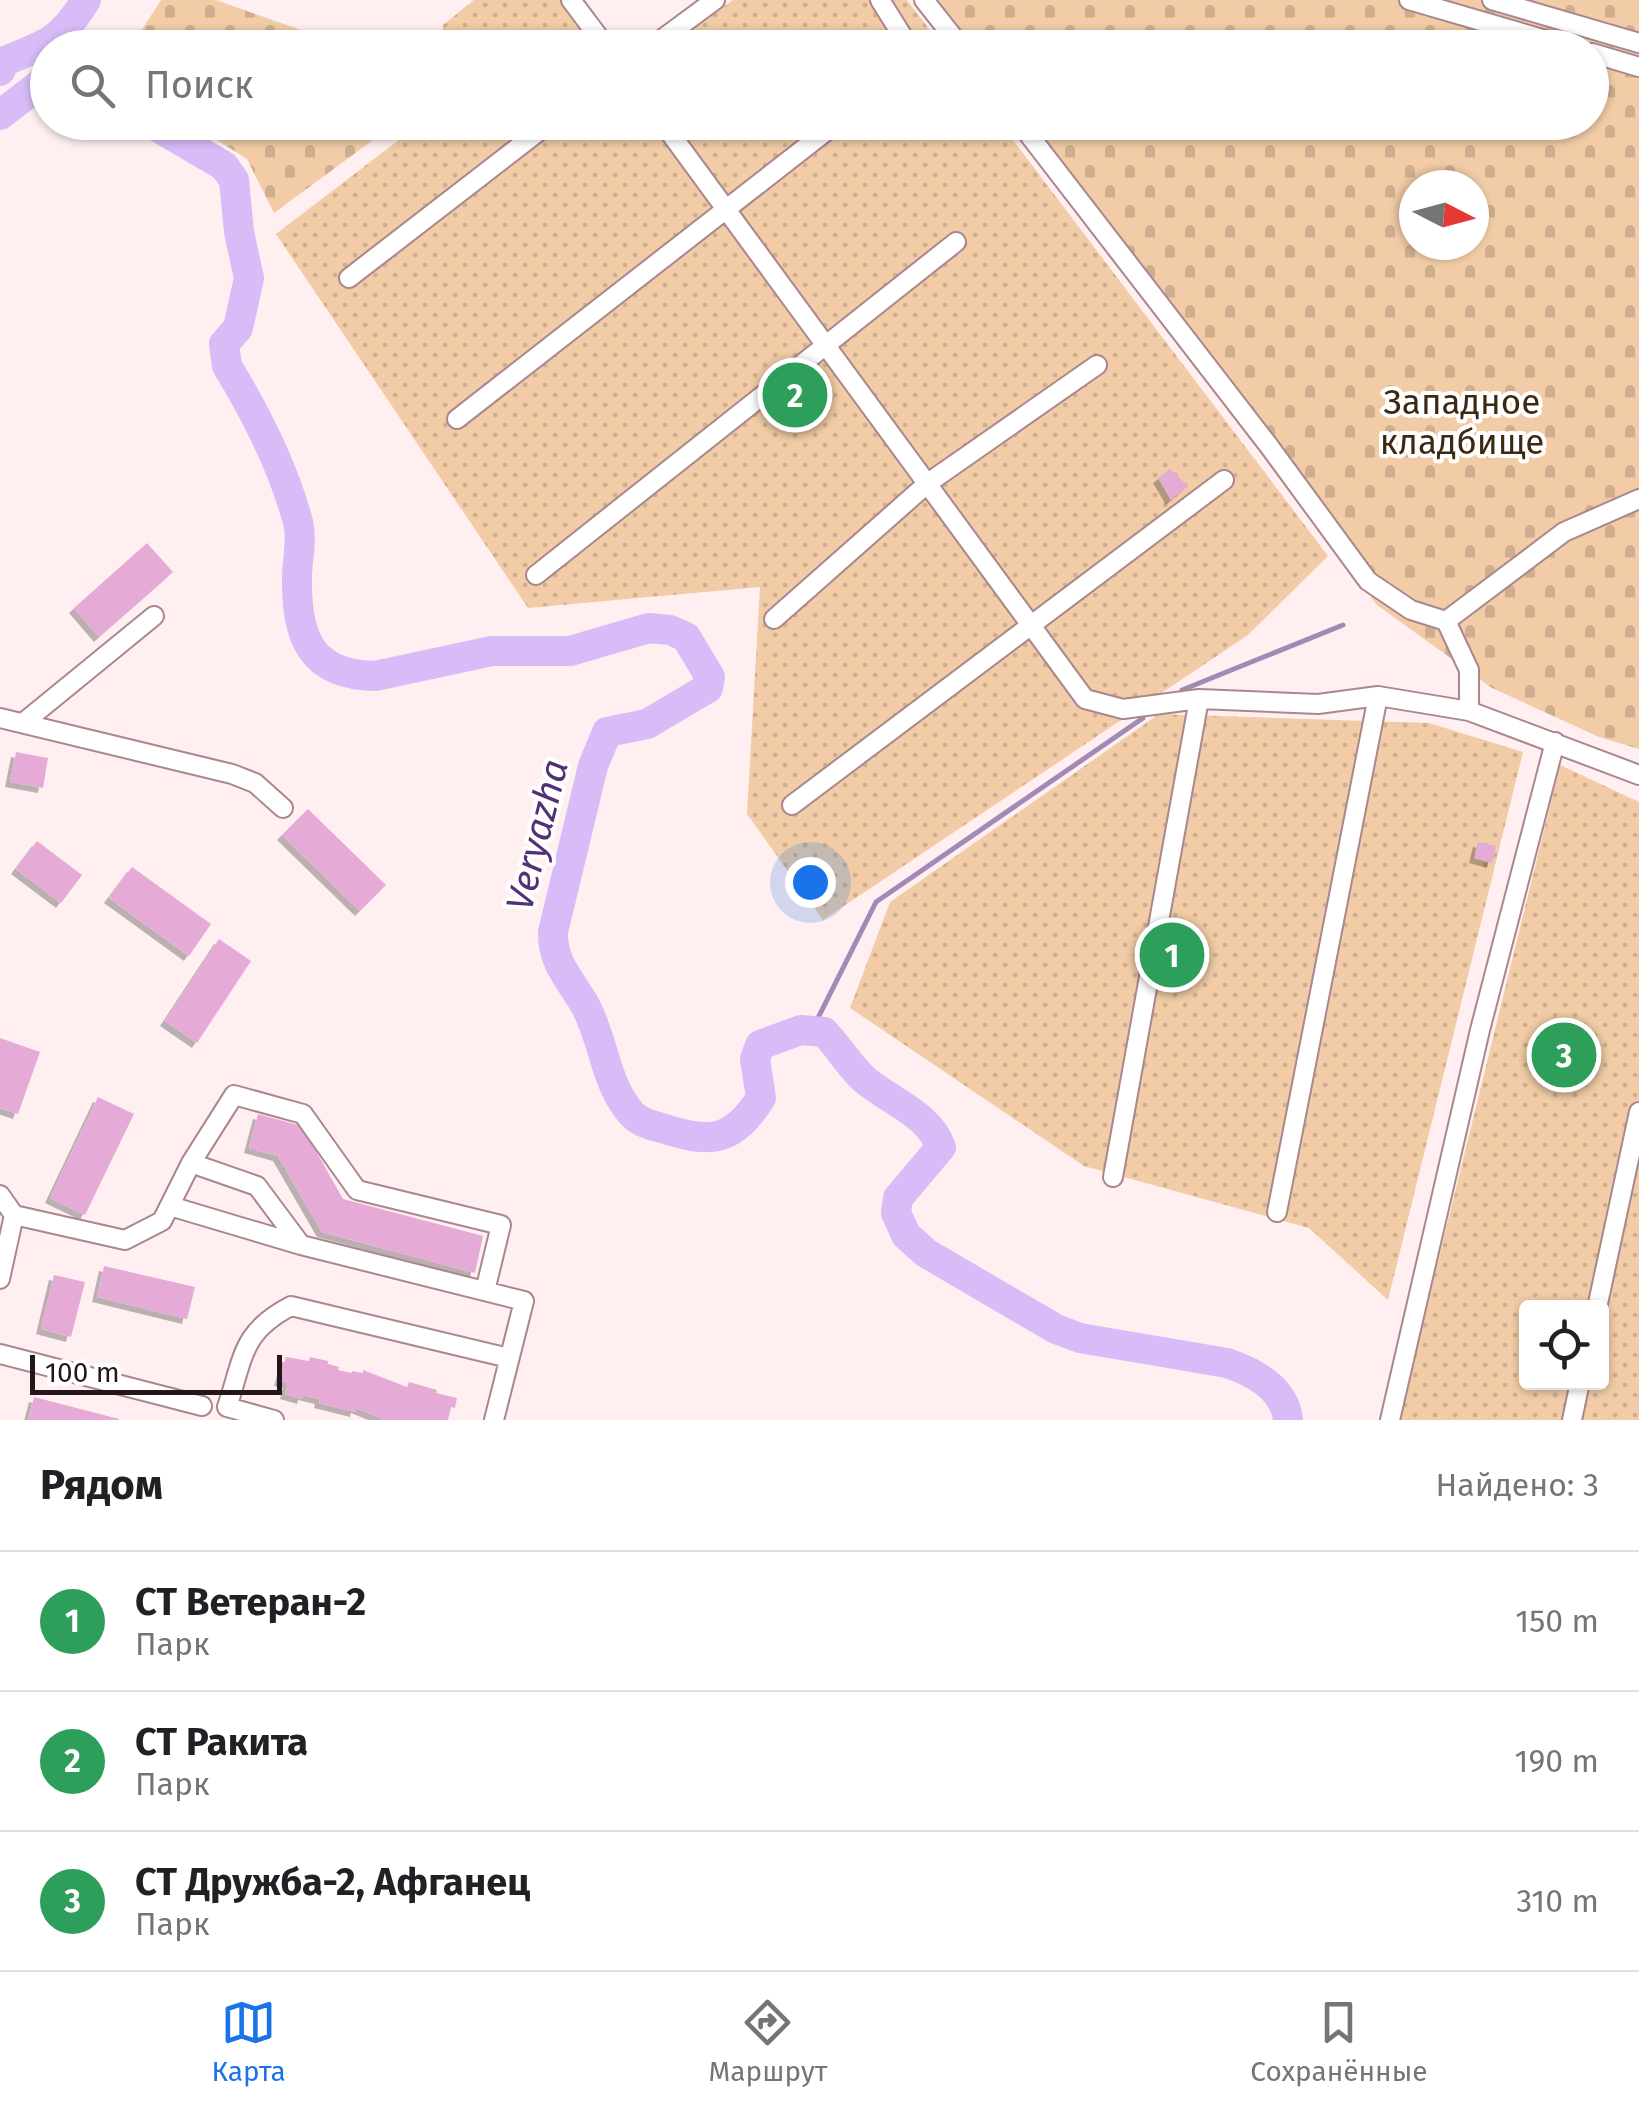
<!DOCTYPE html>
<html lang="ru">
<meta charset="utf-8">
<style>
:root{--surface:#fff;--page:#f6f6f6;--text:#202124;--muted:#757577;--line:#e0e0e0;--accent:#1a73e8}
body{margin:0;font-family:"Fira Sans",sans-serif;background:var(--page);color:var(--text)}
.controls{position:absolute;right:30px;bottom:30px;display:grid;overflow:hidden;border-radius:10px;box-shadow:0 2px 8px #0004}
.controls button{width:90px;height:90px;display:grid;place-items:center;padding:0;border:0;border-bottom:2px solid var(--line);background:var(--surface);color:var(--text);font:50px sans-serif}
.compass{position:absolute;left:1399px;top:170px;width:90px;height:90px;border-radius:50%;background:var(--surface);box-shadow:0 2px 8px #0004;rotate:96deg}
.scale{position:absolute;left:30px;bottom:25px;width:252px;box-sizing:border-box;padding-left:10px;border:5px solid #241619;border-top:0;font-size:28px;line-height:35px;white-space:nowrap;color:#241619;-webkit-text-stroke:8px #fff;paint-order:stroke}
.you{position:absolute;left:810px;top:882px;width:35px;height:35px;margin:-25px;border:8px solid #fff;border-radius:50%;background:#1a73e8;box-shadow:0 0 0 15px #1a73e833}
.badge{display:grid;place-items:center;width:65px;height:65px;border-radius:50%;background:var(--accent);color:#fff;font-size:32px;font-weight:700}
.pin{position:absolute;translate:-50% -50%;border:5px solid #fff;box-shadow:0 2px 10px #0006}
.list{margin:0;padding:0;list-style:none}
h2{display:flex;justify-content:space-between;align-items:center;height:130px;margin:0;padding:0 40px;font-size:42px}
h2 small{font-size:32px;font-weight:400;color:var(--muted)}
.list li{display:grid;grid-template-columns:65px 1fr auto;gap:30px;align-items:center;box-sizing:border-box;height:140px;padding:0 40px;border-top:2px solid var(--line)}
.list b{display:block;font-size:38px;white-space:nowrap}
.list p{margin:0;font-size:32px;white-space:nowrap;color:var(--muted)}
.list em{font-size:32px;font-style:normal;color:var(--muted)}
.icon{flex:none;width:55px;height:55px;fill:none;stroke:currentColor;stroke-width:2;stroke-linecap:round;stroke-linejoin:round}
.map{position:relative;flex:none;width:1639px;height:1420px;overflow:hidden}
.search{position:absolute;background:var(--surface);box-shadow:0 2px 8px #0004;left:30px;right:30px;top:30px;height:110px;display:flex;align-items:center;gap:25px;box-sizing:border-box;padding:0 35px;border-radius:55px;color:var(--muted);font-size:38px}
.sheet{height:550px;background:var(--surface)}
nav{display:flex;justify-content:space-around;align-items:center;box-sizing:border-box;height:140px;border-top:2px solid var(--line);background:var(--surface);font-size:28px;color:var(--muted)}
nav a{display:grid;justify-items:center;gap:5px}
nav .on{color:var(--accent)}
.map>svg:first-child{display:block}
.grass{fill:url(#grass-dots);fill-rule:evenodd}
.cemetery{fill:url(#cemetery-stones);fill-rule:evenodd}
.lines{fill:none;stroke-linecap:round;stroke-linejoin:round}
.stream{stroke:#a18ab5;stroke-width:5}
.river{stroke:#d7bcf8;stroke-width:30}
.building{fill:#e5abd6;filter:url(#shadow)}
.minor-casing{stroke:#aa868d;stroke-width:22}
.minor{stroke:#fff;stroke-width:18}
.labels{text-anchor:middle;stroke-width:8;stroke-linejoin:round;paint-order:stroke}
.park-label{font-size:35px;fill:#3d2912;stroke:#fff}
.water-label{font-size:38px;font-style:italic;fill:#533076;stroke:#fff}
</style>
<div class="map">
<svg width="1639" height="1420" viewBox="0 0 1639 1420">
<defs>
<pattern id="grass-dots" width="8" height="8" patternUnits="userSpaceOnUse" patternTransform="scale(2.5)"><rect width="8" height="8" fill="#f1cca6"/><path d="M2 2h.1M6 6h.1" fill="none" stroke="#ceae8e" stroke-width="1.8" stroke-linecap="round"/></pattern>
<pattern id="cemetery-stones" width="16" height="16" patternUnits="userSpaceOnUse" patternTransform="scale(2.5)"><rect width="16" height="16" fill="#f1cca6"/><path d="M2 7V4a2 2 0 0 1 4 0v3zM10 15v-3a2 2 0 0 1 4 0v3z" fill="#ceae8e"/></pattern>
<filter id="shadow"><feDropShadow dx="-5" dy="5" stdDeviation="0" flood-color="#0004"/></filter>
</defs>
<rect width="100%" height="100%" fill="#ffeff1"/>
<path class="grass" d="M474,0h87l36,47 -156,1 2,-23z
M733,0h174l36,47 -275,1z
M421,123h579l328,433 -80,79 -425,285 -76,-106 13,-227 -232,21 -252,-374z
M1159,714l270,9 94,29 -135,548 -79,-72 -225,-62 -234,-158 40,-106z
M1560,765l79,37v618h-240zM1526,1308h76v74h-76z"/>
<path class="cemetery" d="M161,0h55l133,47h-218z
M913,0h726v749l-40,-12 -107,-49 -115,-83 -370,-482 585,-1v-74l-642,-1zM1414,185h60v60h-60z
M190,123h206l-122,90 -27,-54z"/>
<g class="lines">
<path class="stream" d="M1182,690l161,-65
M812,1030l64,-128 267,-184"/>
<path class="river" d="M0,71l5,-10c42,-17 56,-20 81,-61
M0,115l48,-37
M149,122l75,44 10,14 5,52 10,46 -11,50 -14,16 3,22c30,49 56,100 71,156 5,20 -2,41 -1,62 0,57 17,91 78,92l117,-25h78l79,-23 21,2 16,7 24,40 -2,11 -61,36 -40,8 -14,34 -40,166c-1,32 19,49 33,75 18,34 19,76 45,106 8,10 21,12 34,16 47,15 68,12 96,-31l-6,-39 5,-14 41,-15 23,2c15,15 25,34 41,48 26,22 63,33 76,67l-43,51 -2,15 10,22 20,18 130,76 24,9 147,25c27,9 58,26 61,57"/>
</g>
<path class="building" d="M1170,469l18,17 -17,14 -13,-22z
M147,543l26,29 -74,65 -25,-29z
M16,752l32,6 -5,30 -33,-6z
M308,809l78,76 -26,26 -78,-76z
M37,841l45,34 -21,28 -45,-34z
M1478,842l18,4 -4,17 -18,-5z
M132,867l79,57 -22,32 -80,-58z
M219,939l32,22 -54,82 -32,-22z
M0,1038l40,14 -22,62 -18,-6z
M98,1097l36,17 -49,101 -35,-17z
M258,1114l44,12 41,73 140,37 -8,37 -153,-41 -44,-76 -29,-8z
M104,1266l91,21 -8,32 -90,-22z
M54,1275l31,7 -14,55 -30,-8z
M286,1357l23,4 1,-4 18,4v3l11,3 -1,3 14,3v-2l11,2v-3l44,17 2,-5 28,8 -1,3 21,5 -2,10 -4,-1 -3,13h-63l-29,-12 -1,4 -36,-9 1,-4 -17,-4 -1,4 -17,-5 3,-11 -9,-2z
M34,1397l85,22v1h-91z"/>
<g class="lines">
<g class="minor-casing">
<path id="minor" d="M571,0l36,48
M880,0l30,48
M924,0l38,48
M1409,0l164,48
M1492,0l147,43
M650,48l65,-48
M1592,53l47,14
M662,122l423,577 38,10 76,-10 119,5 60,-8 91,15 170,64
M1019,122l250,324 99,135 43,29 35,11
M349,278l202,-156
M457,419l381,-297
M536,575l420,-333
M774,619l154,-136 169,-118
M1469,711v-41l-23,-49 118,-89 75,-33
M0,718l232,56 23,9 28,25
M23,723l131,-107
M792,805l432,-325
M191,1163l66,23 44,59
M1113,1177l86,-478
M0,1195l14,20 -14,64
M170,1206l131,39 223,56 -30,119
M1277,1212l101,-516
M14,1215l111,25 37,-19 29,-58 43,-68 69,19 54,76 144,35 -16,66
M1597,1308l42,-196
M0,1354l202,52
M274,1420l-47,-13c17,-50 14,-75 64,-101l218,52
M1390,1420l90,-390 75,-288
M1572,1420l8,-38"/>
</g>
<use href="#minor" class="minor"/>
</g>
<g class="labels">
<g class="park-label">
<text x="1462" y="414">Западное<tspan x="1462" dy="40">кладбище</tspan></text>
</g>
<g class="water-label">
<text transform="translate(537 835) rotate(-76)" y="13">Veryazha</text>
</g>
</g>
</svg>
<div class="controls">
<button><svg class="icon" aria-label="locate" viewBox="0 0 24 24"><circle cx="12" cy="12" r="6"/><path d="M12 2v4M12 18v4M2 12h4M18 12h4"/></svg></button>
</div>
<svg class="compass" viewBox="-18 -18 36 36"><path d="M0-13l5 13h-10z" fill="#e53935"/><path d="M0 13l5-13h-10z" fill="#757577"/></svg>
<div class="scale">100 m</div>
<div class="you"></div>
<div class="pin badge" style="left:1172px;top:955px;background:#2e9e5b">1</div>
<div class="pin badge" style="left:795px;top:395px;background:#2e9e5b">2</div>
<div class="pin badge" style="left:1564px;top:1055px;background:#2e9e5b">3</div>
<div class="search"><svg class="icon" aria-label="search" viewBox="0 0 24 24"><circle cx="10" cy="10" r="6"/><path d="M15 15l6 6"/></svg>Поиск</div>
</div>
<section class="sheet">
<h2>Рядом<small>Найдено: 3</small></h2>
<ul class="list">
<li><span class="badge" style="background:#2e9e5b">1</span><div><b>СТ Ветеран-2</b><p>Парк</p></div><em>150 m</em></li>
<li><span class="badge" style="background:#2e9e5b">2</span><div><b>СТ Ракита</b><p>Парк</p></div><em>190 m</em></li>
<li><span class="badge" style="background:#2e9e5b">3</span><div><b>СТ Дружба-2, Афганец</b><p>Парк</p></div><em>310 m</em></li>
</ul>
</section>
<nav>
<a class="on"><svg class="icon" aria-label="map" viewBox="0 0 24 24"><path d="M3 6l6-2 6 2 6-2v14l-6 2-6-2-6 2zM9 4v14M15 6v14"/></svg>Карта</a>
<a><svg class="icon" aria-label="directions" viewBox="0 0 24 24"><path d="M12 3l9 9-9 9-9-9zM9 14v-3h6M13 9l2 2-2 2"/></svg>Маршрут</a>
<a><svg class="icon" aria-label="saved" viewBox="0 0 24 24"><path d="M7 4h10v16l-5-4-5 4z"/></svg>Сохранённые</a>
</nav>
